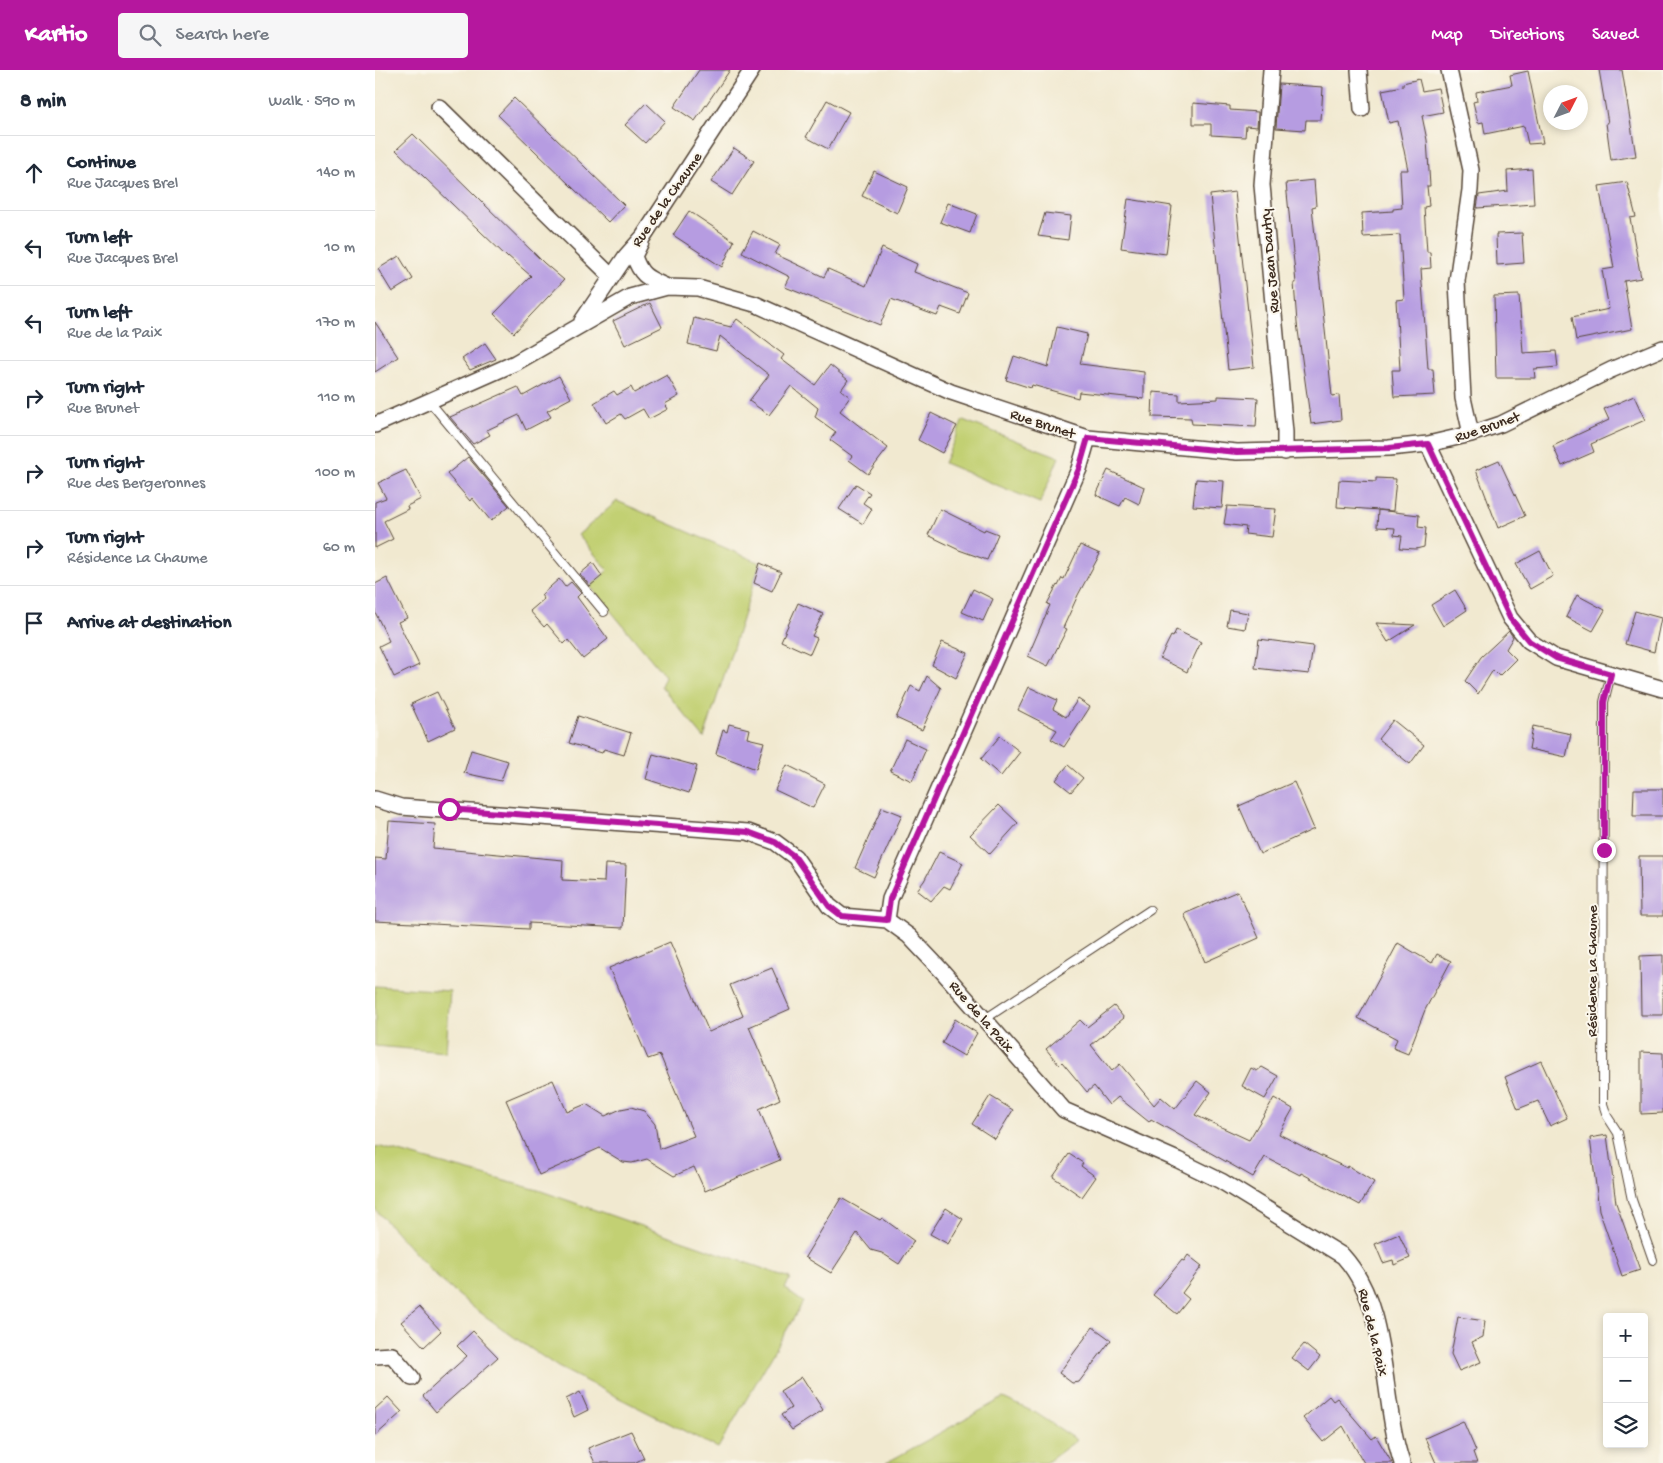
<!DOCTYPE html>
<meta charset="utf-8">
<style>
:root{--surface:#fff;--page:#f6f6f7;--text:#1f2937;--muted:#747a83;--line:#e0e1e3;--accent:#b5179e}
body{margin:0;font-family:"Gochi Hand",sans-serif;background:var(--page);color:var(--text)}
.controls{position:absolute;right:15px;bottom:15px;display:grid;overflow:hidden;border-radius:5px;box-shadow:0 2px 8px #0003}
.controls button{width:45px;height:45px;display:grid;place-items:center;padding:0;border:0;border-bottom:1px solid var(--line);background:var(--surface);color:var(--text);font:25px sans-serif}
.compass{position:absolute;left:1168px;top:15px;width:45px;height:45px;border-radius:50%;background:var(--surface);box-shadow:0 2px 8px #0003;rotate:48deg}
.stop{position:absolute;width:15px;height:15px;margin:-11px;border:4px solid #b5179e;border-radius:50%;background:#fff}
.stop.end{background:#b5179e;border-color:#fff;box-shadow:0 1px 5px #0008}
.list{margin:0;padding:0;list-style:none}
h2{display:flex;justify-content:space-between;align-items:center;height:65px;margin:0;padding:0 20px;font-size:21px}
h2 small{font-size:16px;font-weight:400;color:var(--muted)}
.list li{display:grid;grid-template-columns:32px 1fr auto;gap:15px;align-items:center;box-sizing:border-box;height:75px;padding:0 20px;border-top:1px solid var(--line)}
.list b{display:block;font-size:19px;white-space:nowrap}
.list p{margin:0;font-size:16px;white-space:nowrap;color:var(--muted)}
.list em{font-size:16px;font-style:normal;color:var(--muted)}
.icon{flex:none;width:28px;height:28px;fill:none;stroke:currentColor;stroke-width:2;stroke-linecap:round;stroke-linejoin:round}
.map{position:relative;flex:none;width:1288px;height:1393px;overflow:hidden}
header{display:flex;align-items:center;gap:30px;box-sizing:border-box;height:70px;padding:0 25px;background:var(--accent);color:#fff}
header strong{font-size:24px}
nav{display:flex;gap:28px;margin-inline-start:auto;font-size:18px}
.search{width:350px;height:45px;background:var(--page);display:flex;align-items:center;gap:12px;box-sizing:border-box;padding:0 18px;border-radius:5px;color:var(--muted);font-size:19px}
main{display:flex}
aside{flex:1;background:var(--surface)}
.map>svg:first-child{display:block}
.green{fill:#c2d073;stroke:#7e7d48}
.building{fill:#b69ce1}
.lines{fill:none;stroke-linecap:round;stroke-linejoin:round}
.service-casing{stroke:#564739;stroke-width:10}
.minor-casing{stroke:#564739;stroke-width:18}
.service{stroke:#fff;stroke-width:8}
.minor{stroke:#fff;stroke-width:15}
.route{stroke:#b5179e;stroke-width:6}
.labels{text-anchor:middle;stroke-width:4;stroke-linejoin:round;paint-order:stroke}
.street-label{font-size:15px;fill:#3b2a1e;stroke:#fbf7ec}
</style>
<header>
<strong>Kartio</strong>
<div class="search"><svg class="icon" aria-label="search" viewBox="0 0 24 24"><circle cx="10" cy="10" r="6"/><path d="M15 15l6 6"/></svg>Search here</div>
<nav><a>Map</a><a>Directions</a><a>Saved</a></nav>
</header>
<main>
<aside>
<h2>8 min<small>Walk · 590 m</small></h2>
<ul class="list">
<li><svg class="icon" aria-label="ahead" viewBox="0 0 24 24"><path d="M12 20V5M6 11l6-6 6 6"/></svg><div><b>Continue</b><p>Rue Jacques Brel</p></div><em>140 m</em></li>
<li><svg class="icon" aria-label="left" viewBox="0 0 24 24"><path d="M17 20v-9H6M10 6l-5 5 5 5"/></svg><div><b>Turn left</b><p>Rue Jacques Brel</p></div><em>10 m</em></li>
<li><svg class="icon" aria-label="left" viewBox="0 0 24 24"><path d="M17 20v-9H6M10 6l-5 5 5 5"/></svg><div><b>Turn left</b><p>Rue de la Paix</p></div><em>170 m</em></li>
<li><svg class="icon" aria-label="right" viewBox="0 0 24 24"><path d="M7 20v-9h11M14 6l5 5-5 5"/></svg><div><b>Turn right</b><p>Rue Brunet</p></div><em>110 m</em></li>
<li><svg class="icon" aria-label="right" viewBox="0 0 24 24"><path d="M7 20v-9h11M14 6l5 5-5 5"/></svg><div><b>Turn right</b><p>Rue des Bergeronnes</p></div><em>100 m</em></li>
<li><svg class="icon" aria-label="right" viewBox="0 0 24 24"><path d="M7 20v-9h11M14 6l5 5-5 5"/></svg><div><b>Turn right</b><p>Résidence La Chaume</p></div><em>60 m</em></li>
<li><svg class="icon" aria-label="arrive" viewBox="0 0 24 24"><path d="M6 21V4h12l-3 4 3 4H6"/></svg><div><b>Arrive at destination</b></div></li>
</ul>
</aside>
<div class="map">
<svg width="1288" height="1393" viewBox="0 0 1288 1393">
<rect width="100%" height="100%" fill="#fbf7ec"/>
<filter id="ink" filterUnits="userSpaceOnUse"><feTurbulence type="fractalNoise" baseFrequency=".02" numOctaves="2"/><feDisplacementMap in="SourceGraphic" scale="10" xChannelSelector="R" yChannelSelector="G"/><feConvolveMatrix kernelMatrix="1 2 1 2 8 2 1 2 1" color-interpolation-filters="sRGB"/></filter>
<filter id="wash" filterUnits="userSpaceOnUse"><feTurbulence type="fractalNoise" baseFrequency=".0096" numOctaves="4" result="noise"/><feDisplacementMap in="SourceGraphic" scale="20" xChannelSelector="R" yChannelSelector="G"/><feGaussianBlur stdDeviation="1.12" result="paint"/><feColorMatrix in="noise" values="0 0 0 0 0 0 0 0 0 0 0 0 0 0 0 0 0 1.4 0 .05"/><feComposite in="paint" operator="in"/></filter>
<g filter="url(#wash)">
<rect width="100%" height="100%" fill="#f1e9d0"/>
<path class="green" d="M588,350l96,37 -19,46 -96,-40z
M242,431l143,62 -56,175 -43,-52 4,-10 -75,-90 18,-16 -30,-35z
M0,916l75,5 -4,61 -71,-6z
M6,1077l157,43 252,88 -5,11 18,13 -85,146 -160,-81 -40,-27 -44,-32 -37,-31 -62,-68v-61z
M628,1328l33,15 41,27 -31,23h-160z"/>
<g id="blocks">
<path class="building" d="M324,0h31l-35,51 -21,-14z
M1224,0h23l14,86 -25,4 -5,-37h2z
M1153,1l15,72 -15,1 -4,-18 -39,8 -2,-12 -5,1 -5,-21 4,-1 -1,-9 36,-7 -2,-10z
M1044,9l3,12 16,-3 5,24 -21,4 5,24 3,46h-3l2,20 -5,1 3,45h3l1,16 -10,1 7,100h5l2,26 -41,2 -2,-27h8l-4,-70 8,-1 -4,-64 -37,2 -1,-24 31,-2v-2l9,-1 -2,-38h8l-10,-49 -9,2 -7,-33 21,-4v-3z
M904,14l44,3 -2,33h-15l-1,10 -29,-2z
M139,28l110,107 -16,17 -110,-107z
M452,30l22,12 -21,37 -22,-12z
M271,33l19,18 -20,22 -20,-18z
M818,33l37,3v4l28,2 -1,15 -11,-1 -1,11 -34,-2v-11h-18z
M38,64l131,129 20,17 -50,53 -20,-19 37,-38 -23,-20 -1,1 -111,-107z
M359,78l20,13 -22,34 -21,-13z
M1157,99l2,35 -57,4 2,-13 29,-4 -1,-20z
M499,101l34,16 -11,26 -35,-17z
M939,110l2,26 -4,1 20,189 7,-1 2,25 -30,4 -14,-101 -3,-40h2l-10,-100z
M1252,112l9,35 -6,1 11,60 -17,3 8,48 -56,11 -4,-23 37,-8 -7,-39 12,-2 -15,-82z
M860,122l19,175 -26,3 -18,-175z
M753,129l44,7 -6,48 -45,-6z
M573,133l29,11 -7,19 -30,-11z
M314,141l45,30 -12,26 -49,-32z
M670,143l26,3 -3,24 -30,-4z
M378,161l27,14 -5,9 49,23 4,-8 38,17 16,-38 35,16 -3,8 54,21 -8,21 -19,-7 -4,9 -46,-17 -11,26 -95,-38 5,-10 -48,-25z
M1147,163l2,30 -27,2 -1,-31z
M24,186l14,23 -21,13 -14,-23z
M1144,225l4,58 33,-2 2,16 -24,2 1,9h-39l-2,-82z
M275,233l12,24 -37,18 -12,-24z
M319,248l37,9 6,-8 47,36 -3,4 34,26 15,-20 18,15 -7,10 9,7 -10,14 48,37 -20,26 -19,-14 3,-4 -22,-16 6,-8 -21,-15 3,-9 -27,-22 -22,29 -20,-14 20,-26 -49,-39 -4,15 -28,-7z
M0,252l23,35 -23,15z
M682,257l30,7 -7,30 64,8v27l-65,-7 -1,6 -46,-13 -1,3 -25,-8 8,-24 34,11z
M110,273l11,16 -26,11 -8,-11z
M292,305l12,21 -14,8 3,5 -19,10 -6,-10 -18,10 -4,-5 -15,9 -12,-20 20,-12 3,4 14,-8 3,6z
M184,306l12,22 -24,13 4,6 -25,13 -7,-15 -32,15 3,5 -17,9 -23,-27 68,-30 5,9z
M778,322l26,2v7l39,-2v-3l40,2 -2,29 -64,-3 -1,-6 -39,-1z
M1259,326l11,24 -54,24 3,8 -32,14 -9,-20 56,-26 -5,-11z
M556,343l26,13 -15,27 -24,-13z
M93,387l41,49 -18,15 -19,-23 -2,3 -23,-27z
M1124,390l26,56 -27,12 -22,-58z
M31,400l15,29 -14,7 1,3 -24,12 9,18 -18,9v-46l11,-4 -8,-15z
M733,400l36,17 -5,17 -14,-7 -5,9 -24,-11z
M1001,408l20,1 -3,32 -56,-4 2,-27 37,2z
M821,409l28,2 -2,27 -29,-2z
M481,414l14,9 -7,10 9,6 -9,15 -24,-15z
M852,436l49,3 -4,28 -27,-3 1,-7 -22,-3z
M565,439l44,22 1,-2 13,5 -11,26 -28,-10 -31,-15z
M1003,440l41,5 -1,12 8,1 -2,19 -8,2 -16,-1 2,-12 -8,-1 1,-7 -18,-1z
M705,475l20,9 -22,41 -15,33 4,1 -19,37 -20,-10 22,-51 -3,-1 10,-19 1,1 4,-8 2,1z
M1165,481l13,25 -23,13 -14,-25z
M218,493l9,13 -12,10 -10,-12z
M385,493l21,9 -9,19 -18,-8z
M12,508l20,40 -9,4 21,43 -25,12 -15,-31 10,-5 -14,-29v-28z
M184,509l6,8 6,-5 10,11 -4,4 31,42 -25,20 -15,-19 -4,4 -17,-20 -3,3 -14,-16 14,-12 -3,-4z
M598,519l20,10 -10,22 -21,-9z
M1080,520l12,20 -24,16 -12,-21z
M1202,525l28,15 -12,21 -27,-14z
M423,533l25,11 -11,22 5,2 -7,16 -29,-13z
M855,540l18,3 -3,16 -18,-3z
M1260,541l26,7 -7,34 -29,-8z
M1001,553l39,2 -27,17z
M801,560l25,12 -14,30 -27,-14 11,-22 2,1z
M1134,561l4,6 -7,12 10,10 -17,17 -6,-6 -15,24 -13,-13 16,-24z
M884,569l54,7 -4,28 -54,-6z
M567,572l26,11 -12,25 -24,-13z
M552,606l14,12 -19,42 -26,-12 15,-32 9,5z
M654,617l28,13 -4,9 13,8 12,-18 12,8 -26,40 -13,-8 6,-9 -39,-20z
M62,622l18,36 -27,13 -17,-37z
M203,646l53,17 -7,22 -20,-6 -2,4 -33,-10z
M1018,650l31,25 -14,19 -32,-25z
M354,654l20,5 -2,9 17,4 -8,27 -40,-15 7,-24 4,2z
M1158,656l38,8 -5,23 -37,-8z
M625,666l20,16 -19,24 -20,-17z
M530,669l21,10 -14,32 -22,-10z
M96,680l37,11 -7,20 -37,-8z
M278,684l44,12 -8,27 -43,-14z
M412,695l38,19 -12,24 -38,-18z
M693,695l15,13 -12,14 -15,-12z
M919,712l20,47 -54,25 -21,-48z
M1259,719h29v27h-30z
M624,735l19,18 -28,31 -20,-19z
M507,737l20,8 -28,62 -19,-9z
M14,751l46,3 -2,24 130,12 -1,20 42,2 1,-18 21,1 -3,63 -94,-5v6l-154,-8v-63l11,1z
M564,782l24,11 -13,26 -6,-3 -13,15 -14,-11 7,-9z
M1264,786h24v60h-23z
M863,821l21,47 -54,24 -21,-48z
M295,872l39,90 34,-16 -13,-31 42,-17 18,41 -41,18 31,72 -21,10 21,51 -75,31 -11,-24 -20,9 -27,-17 -15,4 -9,-1 -23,-14 -61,27 -33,-75 47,-20 14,32 19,-8 19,12 16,-7 10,-2 13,4 11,13 4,25 35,-13 -34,-81 -12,4 -39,-91z
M1023,873l34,20 5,-9 14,7 -26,49 -17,44 -15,-6 4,-9 -39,-21z
M1288,885v60h-22l-1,-59z
M739,936l10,12 -33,27 21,26 8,-7 34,41 7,-8 14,12 22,-28 14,11 -16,23 54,25 25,-42 19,11 -14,25 42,22 26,12 1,-2 26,16 -14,23 -59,-32 -1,2 -35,-18 -12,20 -102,-58 -2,3 -31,-25 -9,8 -15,-19 -7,6 -25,-30 -3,3 -13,-16 34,-29 7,7z
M580,949l22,14 -13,23 -22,-13z
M1266,982l22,1v60l-22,1z
M1166,991l26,57 -17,8 -12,-25 -20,8 -13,-32z
M887,997l16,9 -13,23 -23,-13 9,-18 6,3z
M615,1026l23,14 -18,29 -23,-15z
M1232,1065l9,68 24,67 -18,6 -23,-66 -9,-72z
M694,1084l14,9 -2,3 15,11 -14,20 -29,-20z
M466,1128l39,22 2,-2 32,23 -15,23 -17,-11 -11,-3 -14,-17 -26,40 -26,-16z
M571,1138l17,11 -15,25 -18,-10z
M1024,1164l11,24 -16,7 -1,-5 -10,3 -8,-19z
M813,1185l14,11 -20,27 7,6 -12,15 -24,-19 29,-35 2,1z
M44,1237l22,24 -17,16 -23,-25z
M1083,1247l27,4 -2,16 -11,5 9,20 -22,9 -8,-17z
M718,1257l18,13 -32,42 -7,1 -13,-10z
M98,1261l25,26 -62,55 -13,-16 44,-40 -10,-10z
M929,1274l16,13 -11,14 -17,-13z
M427,1307l21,33 -31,20 -11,-15 10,-7 -11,-17z
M205,1322l8,18 -14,7 -8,-18z
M954,1326l4,5 4,-3 35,41 4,-3 16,27h-28l-21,-37 -20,16 -20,-24z
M13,1327l14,15 -27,24v-27z
M1088,1351l13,30 -3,1 4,11h-41l-11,-25z
M256,1361l13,27 -10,5h-39l-7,-15z"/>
</g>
</g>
<g filter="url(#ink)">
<use href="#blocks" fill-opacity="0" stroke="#564739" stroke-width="1"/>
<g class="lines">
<g class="service-casing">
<path id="service" d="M55,332l174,210
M1236,604l-7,28 -1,402 4,12 11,17 14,67 21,60
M610,949l165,-109"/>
</g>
<g class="minor-casing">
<path id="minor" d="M896,0l-9,115 23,247v20
M984,0l3,39
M1074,0l22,100 -1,20 -13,91 6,117 8,36
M64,37l173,170
M266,172l-7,14c7,21 14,22 33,31
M207,251l44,-65 17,-19 109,-167
M0,355l140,-62 115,-66 37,-10 31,1 57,16 196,88 137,46 149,14 152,-4 39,-4 43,-10 30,-10 110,-54 52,-22
M713,368l-9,31 -189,430 -3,21 22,16 34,36 121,138 114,50 43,21 122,75c48,53 37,142 59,207
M1053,374l82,174 19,23 27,17 107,31
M0,729l26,8 347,25 27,10 20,15 34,49 13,10 45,4
M0,1286l17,-1 20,23"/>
</g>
<use href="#service" class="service"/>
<use href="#minor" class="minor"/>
</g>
</g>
<g class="lines" filter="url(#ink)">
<path class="route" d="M74,739l299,23 27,10 20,15 34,49 13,10 45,4 3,-21 189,-430 9,-31 149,14 152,-4 39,-4 82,174 19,23 27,17 55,16 -7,28v148"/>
</g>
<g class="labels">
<g class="street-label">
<text transform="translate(291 129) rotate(-55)" y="5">Rue de la Chaume</text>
<text transform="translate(894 191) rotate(-95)" y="5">Rue Jean Dautry</text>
<text transform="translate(668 353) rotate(18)" y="5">Rue Brunet</text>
<text transform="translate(1112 356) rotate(-19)" y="5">Rue Brunet</text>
<text transform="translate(1216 901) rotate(-90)" y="5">Résidence La Chaume</text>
<text transform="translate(607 946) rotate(49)" y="5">Rue de la Paix</text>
<text transform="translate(999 1262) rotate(77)" y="5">Rue de la Paix</text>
</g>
</g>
</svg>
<div class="controls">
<button>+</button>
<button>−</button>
<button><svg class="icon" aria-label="layers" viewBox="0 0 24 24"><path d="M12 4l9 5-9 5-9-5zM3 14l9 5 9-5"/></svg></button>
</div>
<svg class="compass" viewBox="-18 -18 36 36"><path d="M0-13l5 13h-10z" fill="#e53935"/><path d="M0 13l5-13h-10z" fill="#747a83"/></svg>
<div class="stop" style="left:74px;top:739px"></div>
<div class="stop end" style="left:1229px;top:780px"></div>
</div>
</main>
